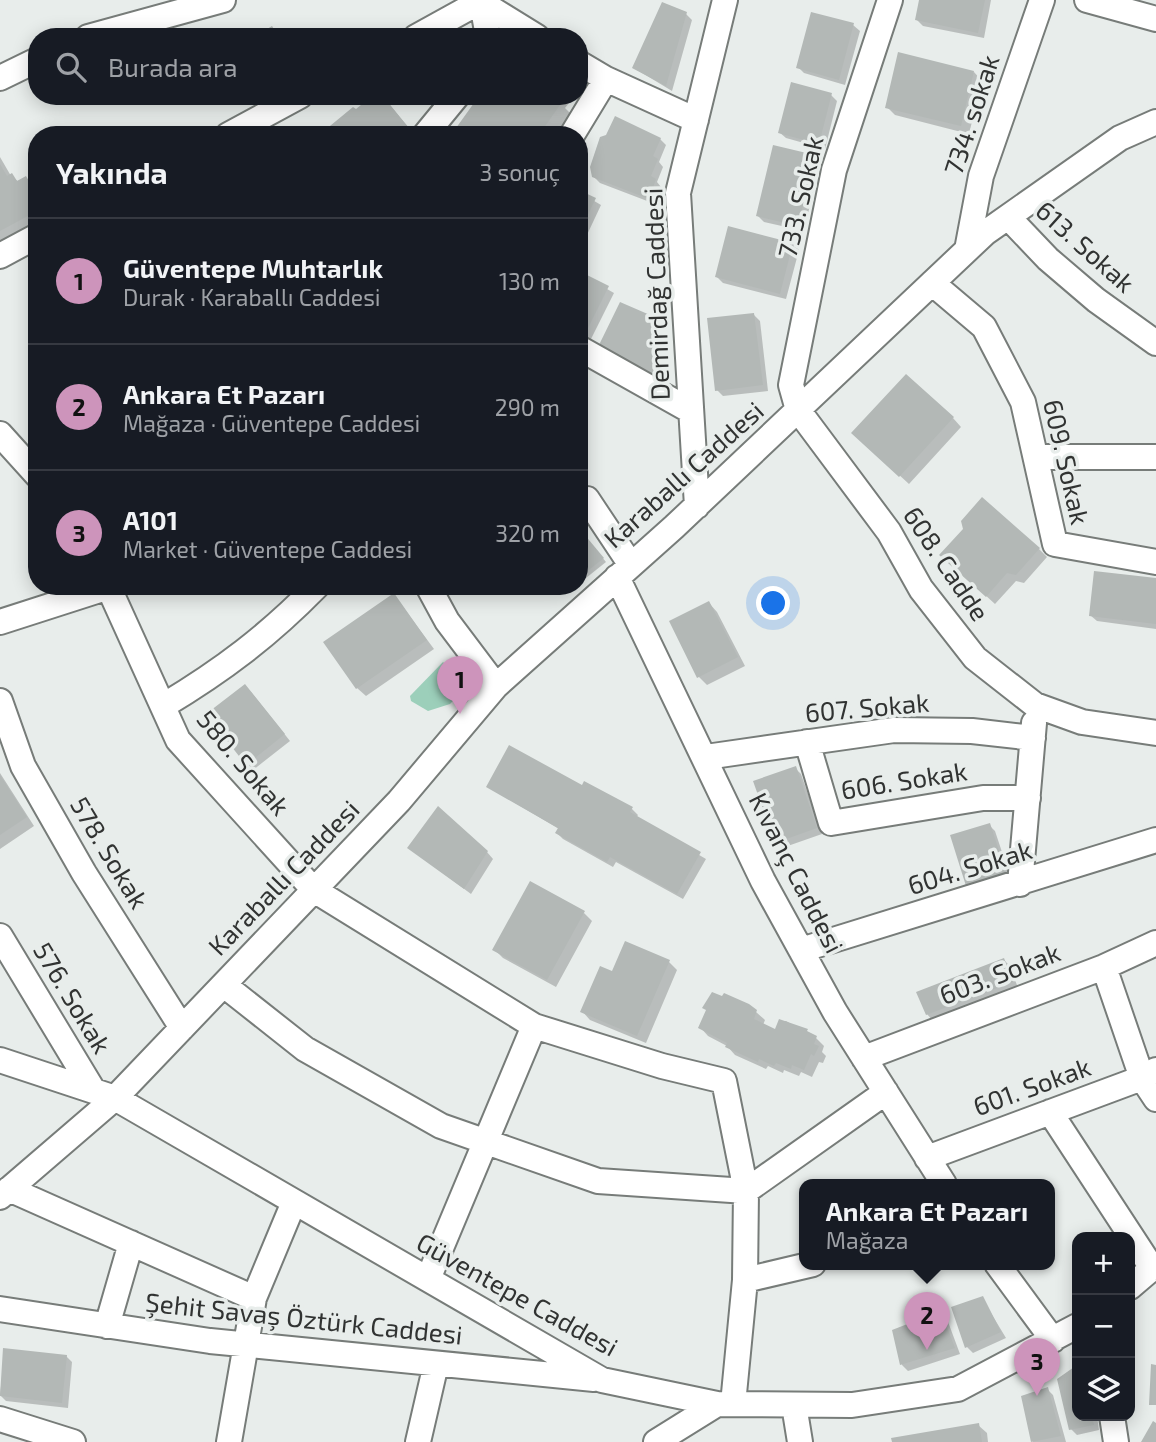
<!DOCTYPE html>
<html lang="tr">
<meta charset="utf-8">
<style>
:root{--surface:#171b24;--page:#20242c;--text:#f1f3f6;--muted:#9ea1a6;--line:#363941;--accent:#cd94bb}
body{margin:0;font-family:"Exo 2",sans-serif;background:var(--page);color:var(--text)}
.controls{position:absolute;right:21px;bottom:21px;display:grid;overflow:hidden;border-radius:14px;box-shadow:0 4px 18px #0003}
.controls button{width:63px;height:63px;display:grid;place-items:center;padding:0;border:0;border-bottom:2px solid var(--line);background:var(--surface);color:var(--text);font:35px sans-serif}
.you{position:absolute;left:774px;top:604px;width:24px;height:24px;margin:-18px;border:5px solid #fff;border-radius:50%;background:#1a73e8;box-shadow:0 0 0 10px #1a73e833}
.badge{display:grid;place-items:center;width:46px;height:46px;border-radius:50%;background:var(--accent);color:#111;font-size:23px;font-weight:700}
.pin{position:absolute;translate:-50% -58px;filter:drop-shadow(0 2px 4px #0008)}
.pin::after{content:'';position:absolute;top:37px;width:24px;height:21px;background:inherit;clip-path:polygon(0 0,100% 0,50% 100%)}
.popup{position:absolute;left:799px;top:1179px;width:256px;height:91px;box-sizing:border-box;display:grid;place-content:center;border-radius:14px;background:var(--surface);filter:drop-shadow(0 2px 5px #0005);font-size:23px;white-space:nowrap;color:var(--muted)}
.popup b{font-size:26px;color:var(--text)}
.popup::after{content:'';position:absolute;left:50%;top:100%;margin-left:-14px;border:14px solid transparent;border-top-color:var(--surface)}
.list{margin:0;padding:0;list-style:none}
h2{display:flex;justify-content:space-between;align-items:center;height:91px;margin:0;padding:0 28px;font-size:30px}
h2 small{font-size:23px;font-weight:400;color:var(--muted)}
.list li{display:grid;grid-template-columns:46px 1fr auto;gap:21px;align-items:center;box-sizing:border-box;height:126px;padding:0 28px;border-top:2px solid var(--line)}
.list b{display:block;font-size:26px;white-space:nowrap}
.list p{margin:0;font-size:23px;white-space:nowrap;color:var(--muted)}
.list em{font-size:23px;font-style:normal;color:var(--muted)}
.icon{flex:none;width:38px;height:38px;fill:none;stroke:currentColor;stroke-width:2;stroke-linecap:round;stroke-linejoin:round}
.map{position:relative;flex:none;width:1156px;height:1442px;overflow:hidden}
.search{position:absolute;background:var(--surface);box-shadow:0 4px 18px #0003;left:28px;top:28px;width:560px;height:77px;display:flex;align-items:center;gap:18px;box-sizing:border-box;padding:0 24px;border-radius:28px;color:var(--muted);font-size:26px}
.panel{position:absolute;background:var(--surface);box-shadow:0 4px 18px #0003;left:28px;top:126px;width:560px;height:469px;border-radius:28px}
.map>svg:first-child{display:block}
.green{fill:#9ccfba}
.shadow{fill:#0003}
.building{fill:#b3b8b6}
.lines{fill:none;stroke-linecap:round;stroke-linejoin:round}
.minor-casing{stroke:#777c79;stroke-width:28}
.minor{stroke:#fff;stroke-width:24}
.labels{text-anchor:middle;stroke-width:7;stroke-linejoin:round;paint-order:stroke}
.street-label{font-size:26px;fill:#313332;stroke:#e8edeb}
</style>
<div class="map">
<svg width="1156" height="1442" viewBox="0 0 1156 1442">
<rect width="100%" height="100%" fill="#e8edeb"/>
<path class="green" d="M443,662l23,25 -16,17 -22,7 -17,-10 -1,-5z"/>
<path class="shadow" d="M921,0h70l-7,38 -61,-12 -6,-6z
M686,14l6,6 -20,71 -38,-23z
M853,25l7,6 -15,54 -41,-12 -6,-6z
M974,72l8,9 -13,53 -74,-19 -8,-8z
M831,95l6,6 -12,48 -39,-11 -7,-6z
M237,96h22l-15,9z
M382,96l33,39h-92z
M481,96h81l7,7 -4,5 8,8 -13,19h-106z
M660,139l6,6 -7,17 4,5 -6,15 4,5 -6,17 -55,-21 -7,-7z
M814,156l6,6 -16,69 -40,-9 -6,-6z
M0,157l11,19 8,6 7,-4 11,11 -5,1 5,9v31l-37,21z
M579,192l22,13 -22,47z
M793,244l6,6 -13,49 -63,-16 -6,-6z
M579,273l35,20 -24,48 -11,-5z
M754,315l6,6 8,70 -45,5 -6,-6z
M649,317l7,6 5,45 -3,9 -52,-25z
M953,418l8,9 -52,57 -47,-43z
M582,533l24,29 -20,16 -7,-8z
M1039,549l8,8 -23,26 -8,-2 -21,23 -45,-41z
M1156,580v49l-59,-8 -7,-6z
M394,595l40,54 -68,47 -9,-8z
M709,603l8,9 28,54 -38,19 -8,-8z
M251,692l39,49 -37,29 -6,-6z
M795,768l6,6 21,60 -40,14 -6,-6z
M0,773l34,53 -34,23z
M488,787h95l49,22 6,6 -2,3 70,41 -23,40 -67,-37 -3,5 -50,-28 -6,-6 2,-4z
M989,825l6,6 16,48 -37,12 -6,-6z
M409,848l78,4 6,7 -22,35z
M584,913l8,8 -36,66 -53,-29 -9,-9z
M1004,960l6,6 8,22 -85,33 -6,-7z
M669,962l8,8 -31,73 -56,-23 -8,-9 31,-38z
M724,995l32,17 9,8 -2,5 13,6 4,-10h6l30,17 8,8 -2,6 4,4 -3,7 -4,-1 -7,15 -11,-5 -2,4 -15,-6 -1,3 -15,-7 -2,3 -31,-14 -8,-9 -19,-10 -8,-9z
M982,1298l24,40 -33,15 -6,-6z
M941,1313l6,6 13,35 -52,17 -6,-6 -8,-34z
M5,1350l61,6 6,6 -4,46 -62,-7 -6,-6z
M1077,1367v49h20l2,14 -22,5 -6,-6 -12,-49z
M1047,1389l6,6 13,47h-33l-9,-45z
M978,1425l9,8 1,9h-94z"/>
<path class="building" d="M919,0h66l-7,33 -63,-13z
M662,2l25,10 -21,74 -34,-18z
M811,12l43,11 -15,57 -43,-12z
M272,26l7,11h-25z
M898,52l76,19 -13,55 -76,-18z
M791,82l41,11 -13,51 -41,-11z
M372,96h11l25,31 -9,8h-80l34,-28 3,2z
M479,96h74l9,6 -23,33h-88z
M615,116l46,22 -8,18 5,3 -7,17 5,3 -7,20 -57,-22 -2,-10 10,-30 6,-2z
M773,145l42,10 -17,71 -42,-10z
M0,164l7,12 5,-3 5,8 9,-5 11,19v16l-37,20z
M579,190l17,8 -17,35z
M728,226l65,17 -13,51 -65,-17z
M579,271l30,15 -25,50 -5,-2z
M620,302l30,13 5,46 -3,12 -54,-26z
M754,313l9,72 -48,6 -8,-73z
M906,374l48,43 -55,60 -48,-44z
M982,497l58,51 -24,27 -9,-2 -21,24 -47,-42 24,-26 -2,-8z
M579,528l25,30 -23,18 -2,-3z
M1094,571l62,7v46l-67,-8z
M394,593l33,47 -71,49 -33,-47z
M709,601l29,56 -41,21 -28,-57z
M245,684l40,50 -39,31 -40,-51z
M509,745l73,40 2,-4 49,26 -3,5 71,40 -24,42 -67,-37 -3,5 -52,-29 3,-5 -72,-41z
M796,766l21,62 -42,15 -22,-62z
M0,775l27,42 -27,18z
M438,806l50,45 -24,38 -57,-41z
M990,823l16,50 -40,13 -16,-51z
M530,881l55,30 -38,69 -55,-30z
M625,941l45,19 -33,76 -57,-24 20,-46 12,5z
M1004,958l9,24 -87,33 -10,-23z
M712,992l10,4 2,-3 25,11 8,6 -3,9 21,10 4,-10 29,10 -1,2 10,5 -3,8 5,2 -5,10 -3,-2 -7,16 -12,-5 -1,4 -15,-6 -2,3 -15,-7 -1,3 -33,-15 2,-4 -29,-15 8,-18 -4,-2z
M983,1296l18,36 -36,16 -14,-41z
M941,1311l14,37 -55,17 -8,-35z
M3,1348l64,7 -5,48 -62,-7z
M1151,1364l5,1v40h-7z
M1077,1365v51h15l2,9 -25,5 -12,-51z
M1048,1387l13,49 -30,6 -10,-46z
M1153,1421l3,2v19h-15z
M979,1423l3,19h-90l-1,-4z"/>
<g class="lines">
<g class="minor-casing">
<path id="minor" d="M890,0l-56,170 -43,215 7,25 91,122 32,57 54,69 60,47 47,17 74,11
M1087,0l69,19
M482,3l55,34
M482,3l6,34
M88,37l135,-37
M416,37l67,-37
M579,63l27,16 90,41
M0,78l37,-18
M228,135l72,-39
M425,135l32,-39
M572,135l34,-56
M1008,217l40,42 48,41 60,43
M967,250l14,-74 61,-176
M0,256l37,-20
M932,283l52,44 39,75 32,142 101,18
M579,348l112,63
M0,434l37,41
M1036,457h120
M579,499h8l44,66
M697,506l-19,-313 47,-193
M617,577l146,304 72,131 109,172
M108,586l70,154 136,150 220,136 128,40 62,15 22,110 -1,89 -12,124
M428,586l19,35 49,65
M0,622l112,-36
M0,701l23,65 61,107 98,155
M163,706c60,-36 105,-70 154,-120
M807,742l24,81 152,-25h45
M706,757l188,-27 78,1 61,7
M1020,884l14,-161
M0,936l93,154
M801,950l355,-110
M1104,967l38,111 14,21
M224,985l81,64 136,77 157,55 148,10 140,-99
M864,1058l240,-91 52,-24
M0,1060l115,38 487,282 115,24 135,1 106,-16 119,-63
M1050,1112l102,156
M927,1158l215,-80 14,-8
M9,1189l245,109
M0,1197l115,-99 284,-297 97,-115 178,-159 311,-294 135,-95 36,-16
M997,1264l56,76
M428,1279l106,-253
M745,1280l68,-16
M1130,1287l26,-22
M0,1309l210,32 384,38
M107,1326l24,-83
M794,1405l6,37
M1112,1416l4,26
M0,1419l73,23
M229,1442l25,-144 40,-96
M418,1442l18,-78
M656,1442l61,-38"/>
</g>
<use href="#minor" class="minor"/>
</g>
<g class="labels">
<g class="street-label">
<text transform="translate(972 115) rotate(-72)" y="9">734. sokak</text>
<text transform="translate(801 197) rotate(-77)" y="9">733. Sokak</text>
<text transform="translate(1085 247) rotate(42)" y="9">613. Sokak</text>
<text transform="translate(657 294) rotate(-92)" y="9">Demirdağ Caddesi</text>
<text transform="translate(1066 462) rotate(77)" y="9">609. Sokak</text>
<text transform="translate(684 475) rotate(-42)" y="9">Karaballı Caddesi</text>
<text transform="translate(946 564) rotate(56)" y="9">608. Cadde</text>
<text transform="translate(867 708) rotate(-5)" y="9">607. Sokak</text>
<text transform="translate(243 763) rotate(50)" y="9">580. Sokak</text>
<text transform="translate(904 781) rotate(-9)" y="9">606. Sokak</text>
<text transform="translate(109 853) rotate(59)" y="9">578. Sokak</text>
<text transform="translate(970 868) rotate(-17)" y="9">604. Sokak</text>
<text transform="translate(796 873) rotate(63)" y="9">Kıvanç Caddesi</text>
<text transform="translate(284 878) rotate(-46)" y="9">Karaballı Caddesi</text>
<text transform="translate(1000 974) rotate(-21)" y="9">603. Sokak</text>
<text transform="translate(72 998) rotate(59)" y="9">576. Sokak</text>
<text transform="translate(1032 1087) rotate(-20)" y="9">601. Sokak</text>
<text transform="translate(517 1295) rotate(29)" y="9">Güventepe Caddesi</text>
<text transform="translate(304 1319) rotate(6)" y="9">Şehit Savaş Öztürk Caddesi</text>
</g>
</g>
</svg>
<div class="controls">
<button>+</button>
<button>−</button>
<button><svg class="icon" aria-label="layers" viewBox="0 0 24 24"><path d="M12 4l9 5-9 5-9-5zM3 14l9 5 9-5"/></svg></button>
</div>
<div class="you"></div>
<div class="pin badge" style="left:460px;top:714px">1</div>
<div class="pin badge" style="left:927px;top:1350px">2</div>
<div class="popup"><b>Ankara Et Pazarı</b>Mağaza</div>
<div class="pin badge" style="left:1037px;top:1396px">3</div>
<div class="search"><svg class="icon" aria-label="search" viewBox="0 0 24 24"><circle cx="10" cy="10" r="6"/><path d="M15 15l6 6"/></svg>Burada ara</div>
<section class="panel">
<h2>Yakında<small>3 sonuç</small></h2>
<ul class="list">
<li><span class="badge">1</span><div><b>Güventepe Muhtarlık</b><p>Durak · Karaballı Caddesi</p></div><em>130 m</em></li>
<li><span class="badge">2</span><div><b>Ankara Et Pazarı</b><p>Mağaza · Güventepe Caddesi</p></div><em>290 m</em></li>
<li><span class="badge">3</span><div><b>A101</b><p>Market · Güventepe Caddesi</p></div><em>320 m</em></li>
</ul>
</section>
</div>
